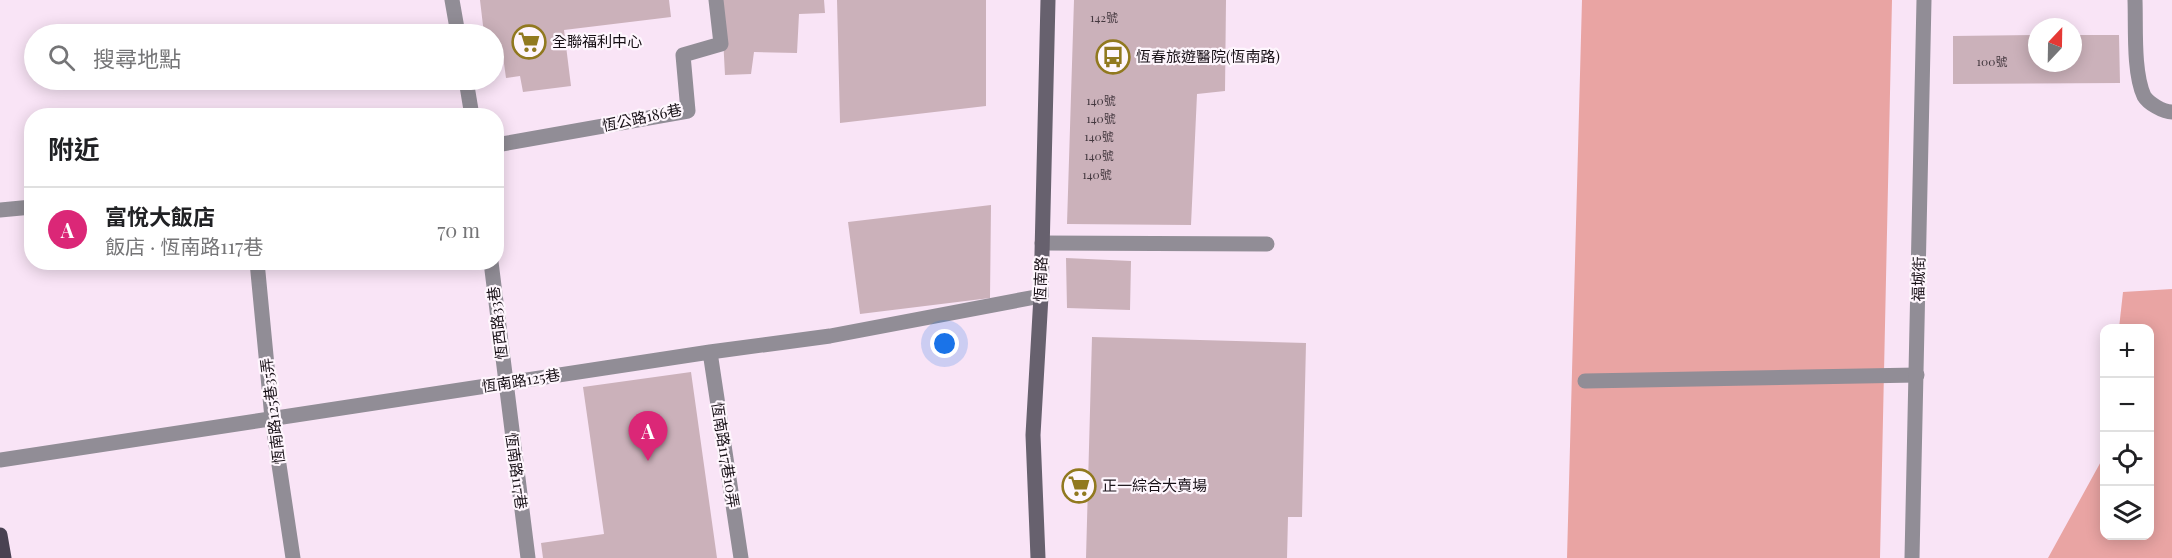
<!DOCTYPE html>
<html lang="zh-TW">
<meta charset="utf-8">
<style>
:root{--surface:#fff;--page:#f2f2f2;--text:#202124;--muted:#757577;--line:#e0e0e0;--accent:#db2777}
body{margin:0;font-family:"Playfair Display","Noto Sans TC",serif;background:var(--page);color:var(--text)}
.controls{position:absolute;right:18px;bottom:18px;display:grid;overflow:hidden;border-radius:12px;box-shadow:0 3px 15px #0003}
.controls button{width:54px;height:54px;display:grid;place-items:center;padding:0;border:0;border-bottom:2px solid var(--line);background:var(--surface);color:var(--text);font:30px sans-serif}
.compass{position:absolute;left:2028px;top:18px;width:54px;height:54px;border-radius:50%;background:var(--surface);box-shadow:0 3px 15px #0003;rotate:22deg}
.you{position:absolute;left:945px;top:344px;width:21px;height:21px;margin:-15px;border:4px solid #fff;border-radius:50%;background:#1a73e8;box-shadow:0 0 0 9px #1a73e833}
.badge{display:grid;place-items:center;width:39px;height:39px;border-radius:50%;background:var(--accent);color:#fff;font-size:20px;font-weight:700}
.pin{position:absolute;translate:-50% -50px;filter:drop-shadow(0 2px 3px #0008)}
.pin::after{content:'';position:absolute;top:32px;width:21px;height:18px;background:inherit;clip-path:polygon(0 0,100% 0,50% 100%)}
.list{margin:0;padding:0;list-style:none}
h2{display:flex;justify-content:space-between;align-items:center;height:78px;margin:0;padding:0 24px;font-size:26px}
h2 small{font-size:20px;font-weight:400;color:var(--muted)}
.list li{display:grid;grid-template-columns:39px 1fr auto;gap:18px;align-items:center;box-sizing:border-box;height:84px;padding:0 24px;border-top:2px solid var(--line)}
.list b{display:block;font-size:22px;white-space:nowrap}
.list p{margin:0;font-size:20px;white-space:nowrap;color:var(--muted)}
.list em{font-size:20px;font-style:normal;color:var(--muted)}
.icon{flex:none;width:33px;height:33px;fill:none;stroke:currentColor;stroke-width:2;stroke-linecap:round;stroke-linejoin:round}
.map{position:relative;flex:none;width:2172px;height:558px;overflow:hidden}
.search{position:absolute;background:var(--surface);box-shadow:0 3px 15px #0003;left:24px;top:24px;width:480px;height:66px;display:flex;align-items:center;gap:15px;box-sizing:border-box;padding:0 21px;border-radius:33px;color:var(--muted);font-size:22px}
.panel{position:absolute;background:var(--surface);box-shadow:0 3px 15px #0003;left:24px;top:108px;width:480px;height:162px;border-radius:24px}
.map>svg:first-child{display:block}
.green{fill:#e9a4a3}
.building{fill:#cbb1ba}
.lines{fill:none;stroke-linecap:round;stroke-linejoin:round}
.lane{stroke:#918d96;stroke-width:15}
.street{stroke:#918d96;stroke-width:15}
.secondary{stroke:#67616e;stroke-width:15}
.primary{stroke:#494252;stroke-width:15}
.labels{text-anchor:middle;stroke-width:4.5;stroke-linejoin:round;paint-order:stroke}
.number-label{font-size:12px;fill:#44383f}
.poi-label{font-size:15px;fill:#171016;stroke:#fef6fd;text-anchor:start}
.street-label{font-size:15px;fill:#171016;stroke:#fef6fd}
</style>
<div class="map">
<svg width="2172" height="558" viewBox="0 0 2172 558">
<rect width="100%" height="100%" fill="#f9e4f6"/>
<path class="green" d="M1582,0h310l-12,558h-313z
M2172,289v269h-124l56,-102v80h46v-208h-31l4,-36z"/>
<path class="building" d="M480,0h189l2,17 -107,13 7,56 -48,6 -3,-16 -14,2 -4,-29 -8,1v-16h-10z
M721,0h103l1,13 -26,1 -2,39 -43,-1 -3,22 -26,1z
M837,0h149v106l-146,17z
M1074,0h152l-1,91 -28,3 -6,131 -124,-1z
M2037,35v28h36v-28h46l1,48 -167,1v-48z
M991,205l-1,93 -130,16 -12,-92z
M1066,258l65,3 -1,49 -63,-2z
M1092,337l214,6 -4,174h-14l-1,41h-201z
M691,372l26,186h-174l-2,-15 63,-9 -21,-147z"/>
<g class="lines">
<path class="lane" d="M2135,0c1,27 -2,72 9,96 4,7 19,16 28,16
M1042,243l225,1
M710,352l31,206
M1585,381l332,-6
M0,460l710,-108 120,-16 211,-40"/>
<path class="street" d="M452,0l6,34
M466,80l6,36
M496,145l192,-34 -5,-56 38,-11 -5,-44
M0,210l32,-3
M257,262l15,156 21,140
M491,262l37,296
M1912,558l12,-558"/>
<path class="secondary" d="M1038,558l-5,-123 8,-139 7,-296"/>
<path class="primary" d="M0,535l4,23"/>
</g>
<defs>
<g id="supermarket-ring" transform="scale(1.725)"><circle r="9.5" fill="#fef6fd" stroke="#91791f" stroke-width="1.5"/><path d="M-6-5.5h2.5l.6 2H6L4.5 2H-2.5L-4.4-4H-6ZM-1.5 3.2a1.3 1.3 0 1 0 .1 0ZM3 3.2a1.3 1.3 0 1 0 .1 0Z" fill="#91791f"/></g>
<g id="bus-ring" transform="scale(1.725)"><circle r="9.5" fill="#fef6fd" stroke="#91791f" stroke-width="1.5"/><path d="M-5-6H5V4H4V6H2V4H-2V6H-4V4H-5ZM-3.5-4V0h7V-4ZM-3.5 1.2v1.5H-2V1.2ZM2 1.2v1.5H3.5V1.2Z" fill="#91791f"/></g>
</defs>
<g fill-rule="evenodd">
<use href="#supermarket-ring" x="529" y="42"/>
<use href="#bus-ring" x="1113" y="57"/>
<use href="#supermarket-ring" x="1079" y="486"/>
</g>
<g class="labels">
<g class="number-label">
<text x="1104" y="22">142號</text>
<text x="1992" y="66">100號</text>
<text x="1101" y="105">140號</text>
<text x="1101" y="123">140號</text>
<text x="1099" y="141">140號</text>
<text x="1099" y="160">140號</text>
<text x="1097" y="179">140號</text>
</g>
<g class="poi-label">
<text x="552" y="47">全聯福利中心</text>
<text x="1136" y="62">恆春旅遊醫院(恆南路)</text>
<text x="1102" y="491">正一綜合大賣場</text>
</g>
<g class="street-label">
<text transform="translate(642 118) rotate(-12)" y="5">恆公路186巷</text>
<text transform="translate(1041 279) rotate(-88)" y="5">恆南路</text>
<text transform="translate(1919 279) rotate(-89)" y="5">福城街</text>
<text transform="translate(498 323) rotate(-97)" y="5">恆西路33巷</text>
<text transform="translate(521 381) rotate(-9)" y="5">恆南路125巷</text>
<text transform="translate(273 411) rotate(-97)" y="5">恆南路125巷35弄</text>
<text transform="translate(725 455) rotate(81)" y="5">恆南路117巷10弄</text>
<text transform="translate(516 471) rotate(82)" y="5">恆南路117巷</text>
</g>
</g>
</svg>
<div class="controls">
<button>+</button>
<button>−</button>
<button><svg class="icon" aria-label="locate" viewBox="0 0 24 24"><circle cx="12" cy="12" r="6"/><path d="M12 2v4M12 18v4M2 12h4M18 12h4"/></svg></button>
<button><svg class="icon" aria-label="layers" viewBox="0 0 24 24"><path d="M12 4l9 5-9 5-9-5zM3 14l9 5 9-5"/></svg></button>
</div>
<svg class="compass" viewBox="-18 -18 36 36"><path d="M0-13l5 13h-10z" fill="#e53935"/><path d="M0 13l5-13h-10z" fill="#757577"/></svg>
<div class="you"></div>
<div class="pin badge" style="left:648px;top:461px">A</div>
<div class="search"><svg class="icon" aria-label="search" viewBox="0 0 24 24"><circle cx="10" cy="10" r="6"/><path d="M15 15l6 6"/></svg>搜尋地點</div>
<section class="panel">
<h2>附近<small></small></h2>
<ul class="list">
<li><span class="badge">A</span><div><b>富悅大飯店</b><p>飯店 · 恆南路117巷</p></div><em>70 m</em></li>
</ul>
</section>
</div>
